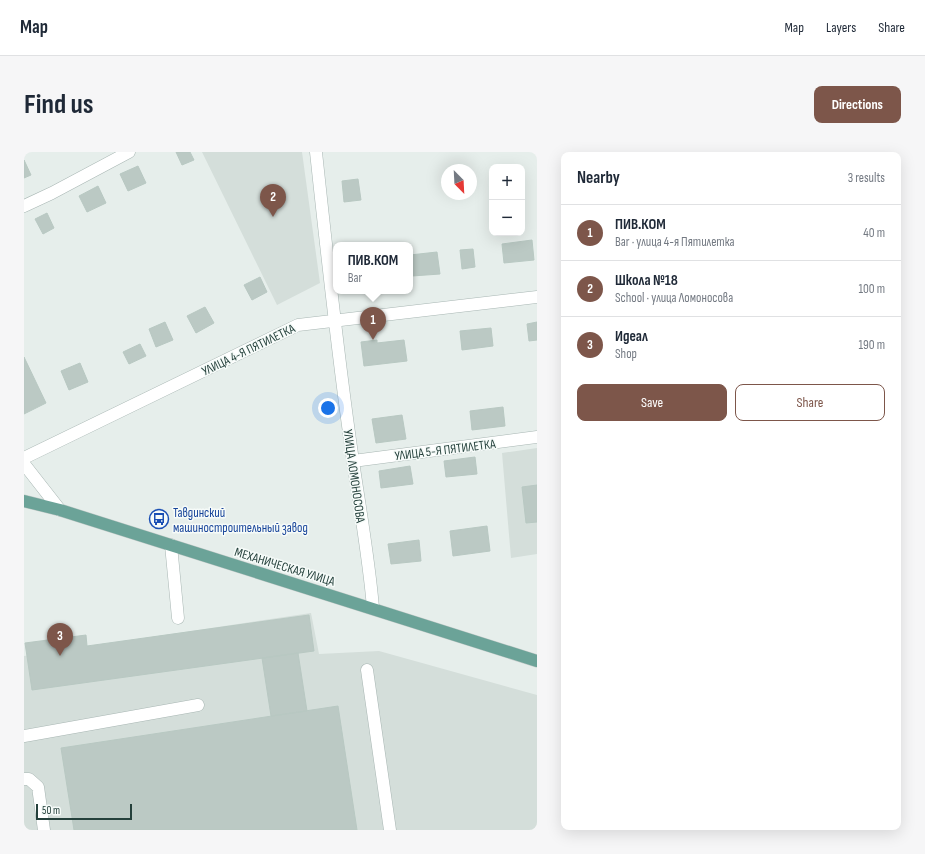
<!DOCTYPE html>
<meta charset="utf-8">
<style>
:root{--surface:#fff;--page:#f6f6f7;--text:#1f2937;--muted:#747a83;--line:#e0e1e3;--accent:#7d564a}
body{margin:0;font-family:"Sofia Sans Condensed",sans-serif;background:var(--page);color:var(--text)}
.controls{position:absolute;right:12px;top:12px;display:grid;overflow:hidden;border-radius:8px;box-shadow:0 4px 16px #0002}
.controls button{width:36px;height:36px;display:grid;place-items:center;padding:0;border:0;border-bottom:1px solid var(--line);background:var(--surface);color:var(--text);font:20px sans-serif}
.compass{position:absolute;left:417px;top:12px;width:36px;height:36px;border-radius:50%;background:var(--surface);box-shadow:0 4px 16px #0002;rotate:156deg}
.scale{position:absolute;left:12px;bottom:10px;width:96px;box-sizing:border-box;padding-left:4px;border:2px solid #24403b;border-top:0;font-size:11px;line-height:14px;white-space:nowrap;color:#24403b;-webkit-text-stroke:3px #f6fbf9;paint-order:stroke}
.you{position:absolute;left:304px;top:256px;width:14px;height:14px;margin:-10px;border:3px solid #fff;border-radius:50%;background:#1a73e8;box-shadow:0 0 0 6px #1a73e833}
.badge{display:grid;place-items:center;width:26px;height:26px;border-radius:50%;background:var(--accent);color:#fff;font-size:13px;font-weight:700}
.pin{position:absolute;translate:-50% -33px;filter:drop-shadow(0 1px 2px #0008)}
.pin::after{content:'';position:absolute;top:21px;width:14px;height:12px;background:inherit;clip-path:polygon(0 0,100% 0,50% 100%)}
.popup{position:absolute;left:309px;top:90px;width:80px;height:52px;box-sizing:border-box;display:grid;place-content:center;border-radius:8px;background:var(--surface);filter:drop-shadow(0 1px 3px #0005);font-size:13px;white-space:nowrap;color:var(--muted)}
.popup b{font-size:15px;color:var(--text)}
.popup::after{content:'';position:absolute;left:50%;top:100%;margin-left:-8px;border:8px solid transparent;border-top-color:var(--surface)}
.list{margin:0;padding:0;list-style:none}
h2{display:flex;justify-content:space-between;align-items:center;height:52px;margin:0;padding:0 16px;font-size:17px}
h2 small{font-size:13px;font-weight:400;color:var(--muted)}
.list li{display:grid;grid-template-columns:26px 1fr auto;gap:12px;align-items:center;box-sizing:border-box;height:56px;padding:0 16px;border-top:1px solid var(--line)}
.list b{display:block;font-size:15px;white-space:nowrap}
.list p{margin:0;font-size:13px;white-space:nowrap;color:var(--muted)}
.list em{font-size:13px;font-style:normal;color:var(--muted)}
.actions{display:flex;gap:8px;padding:12px 16px}
.actions a{flex:1;padding:9px 0;border:1px solid var(--accent);border-radius:8px;text-align:center;font-size:14px;color:var(--accent)}
.actions .main{background:var(--accent);color:#fff}
.map{position:relative;flex:none;width:513px;height:678px;overflow:hidden;border-radius:8px}
header{display:flex;align-items:center;gap:24px;box-sizing:border-box;height:56px;padding:0 20px;background:var(--surface);border-bottom:1px solid var(--line)}
header strong{font-size:19px}
nav{display:flex;gap:22px;margin-inline-start:auto;font-size:14px}
.intro{display:flex;align-items:center;justify-content:space-between;box-sizing:border-box;height:96px;padding:0 24px}
h1{margin:0;font-size:28px}
.button{padding:10px 18px;border-radius:8px;background:var(--accent);color:#fff;font-size:14px;font-weight:700}
main{display:flex;gap:24px;padding:0 24px}
aside{flex:1;background:var(--surface);border-radius:8px;box-shadow:0 4px 16px #0002}
.map>svg:first-child{display:block}
.built{fill:#d4deda}
.building{fill:#bbc9c4;stroke:#b8c8c2}
.lines{fill:none;stroke-linecap:round;stroke-linejoin:round}
.minor-casing{stroke:#a8b6b3;stroke-width:13}
.major-casing{stroke:#c2cac8;stroke-width:13}
.minor{stroke:#fff;stroke-width:12}
.major{stroke:#6ba398;stroke-width:12}
.labels{text-anchor:middle;stroke-width:3;stroke-linejoin:round;paint-order:stroke}
.street-label{font-size:13px;fill:#24403b;stroke:#f6fbf9}
.transit-label{font-size:13px;fill:#164399;stroke:#f6fbf9;text-anchor:start}
</style>
<header>
<strong>Map</strong>
<nav><a>Map</a><a>Layers</a><a>Share</a></nav>
</header>
<div class="intro"><h1>Find us</h1><a class="button">Directions</a></div>
<main>
<div class="map">
<svg width="513" height="678" viewBox="0 0 513 678">
<rect width="100%" height="100%" fill="#e6eeeb"/>
<path class="built" d="M178,0h100l18,131 -43,22z
M513,296v106l-26,4 -9,-105z
M287,461l8,41 60,-3 158,44v135h-513v-174z"/>
<path class="building" d="M152,0h14l4,8 -12,5z
M0,8l7,15 -7,3z
M114,14l8,17 -18,8 -8,-17z
M334,27l3,21 -17,2 -2,-21z
M74,34l8,17 -19,9 -8,-16z
M23,61l7,15 -11,6 -8,-15z
M508,88l2,20 -30,3 -2,-19z
M449,97l2,18 -13,2 -2,-19z
M413,100l3,22 -28,2 -2,-21z
M236,125l7,15 -15,8 -8,-15z
M181,155l9,16 -18,10 -9,-17z
M141,170l8,18 -17,7 -7,-18z
M513,170v18l-8,1 -2,-17z
M467,176l2,18 -31,4 -2,-19z
M353,188v3l27,-3 3,21 -43,5 -3,-24z
M116,192l6,12 -17,8 -6,-12z
M0,205l22,46 -22,11z
M56,211l8,19 -19,8 -8,-19z
M479,255l2,19 -33,4 -2,-19z
M378,263l4,24 -30,4 -4,-24z
M451,305l2,17 -31,3 -2,-16z
M386,314l3,18 -32,4 -2,-17z
M513,333v37l-11,1 -4,-36z
M463,374l3,25 -37,5 -3,-25z
M395,388l2,21 -30,3 -3,-20z
M285,463l5,36 -282,39 -7,-47 61,-8 1,11z
M274,501l9,58 -36,5 -9,-58z
M314,554l19,124h-283l-13,-82z"/>
<g class="lines">
<g class="minor-casing">
<path id="minor" d="M292,0c11,103 22,207 37,309 7,49 16,98 20,147
M0,54l28,-13 77,-41
M0,306l274,-133 239,-28
M329,309l184,-24
M0,312l36,46
M147,393l7,73
M343,518l23,160
M0,584l174,-31
M0,627h5l9,8 6,43"/>
</g>
<g class="major-casing">
<path id="major" d="M0,349l36,9 477,151"/>
</g>
<use href="#minor" class="minor"/>
<use href="#major" class="major"/>
</g>
<defs>
<g id="bus-ring" transform="scale(1)"><circle r="9.5" fill="#f6fbf9" stroke="#1a4fb4" stroke-width="1.5"/><path d="M-5-6H5V4H4V6H2V4H-2V6H-4V4H-5ZM-3.5-4V0h7V-4ZM-3.5 1.2v1.5H-2V1.2ZM2 1.2v1.5H3.5V1.2Z" fill="#1a4fb4"/></g>
</defs>
<g fill-rule="evenodd">
<use href="#bus-ring" x="135" y="367"/>
</g>
<g class="labels">
<g class="street-label">
<text transform="translate(224 197) rotate(-26)" y="5">УЛИЦА 4-Я ПЯТИЛЕТКА</text>
<text transform="translate(421 297) rotate(-7)" y="5">УЛИЦА 5-Я ПЯТИЛЕТКА</text>
<text transform="translate(331 324) rotate(82)" y="5">УЛИЦА ЛОМОНОСОВА</text>
<text transform="translate(261 414) rotate(17)" y="5">МЕХАНИЧЕСКАЯ УЛИЦА</text>
</g>
<g class="transit-label">
<text x="149" y="365">Тавдинский<tspan x="149" dy="15">машиностроительный завод</tspan></text>
</g>
</g>
</svg>
<div class="controls">
<button>+</button>
<button>−</button>
</div>
<svg class="compass" viewBox="-18 -18 36 36"><path d="M0-13l5 13h-10z" fill="#e53935"/><path d="M0 13l5-13h-10z" fill="#747a83"/></svg>
<div class="scale">50 m</div>
<div class="you"></div>
<div class="pin badge" style="left:349px;top:188px">1</div>
<div class="popup"><b>ПИВ.КОМ</b>Bar</div>
<div class="pin badge" style="left:249px;top:65px">2</div>
<div class="pin badge" style="left:36px;top:504px">3</div>
</div>
<aside>
<h2>Nearby<small>3 results</small></h2>
<ul class="list">
<li><span class="badge">1</span><div><b>ПИВ.КОМ</b><p>Bar · улица 4-я Пятилетка</p></div><em>40 m</em></li>
<li><span class="badge">2</span><div><b>Школа №18</b><p>School · улица Ломоносова</p></div><em>100 m</em></li>
<li><span class="badge">3</span><div><b>Идеал</b><p>Shop</p></div><em>190 m</em></li>
</ul>
<div class="actions"><a class="main">Save</a><a>Share</a></div>
</aside>
</main>
